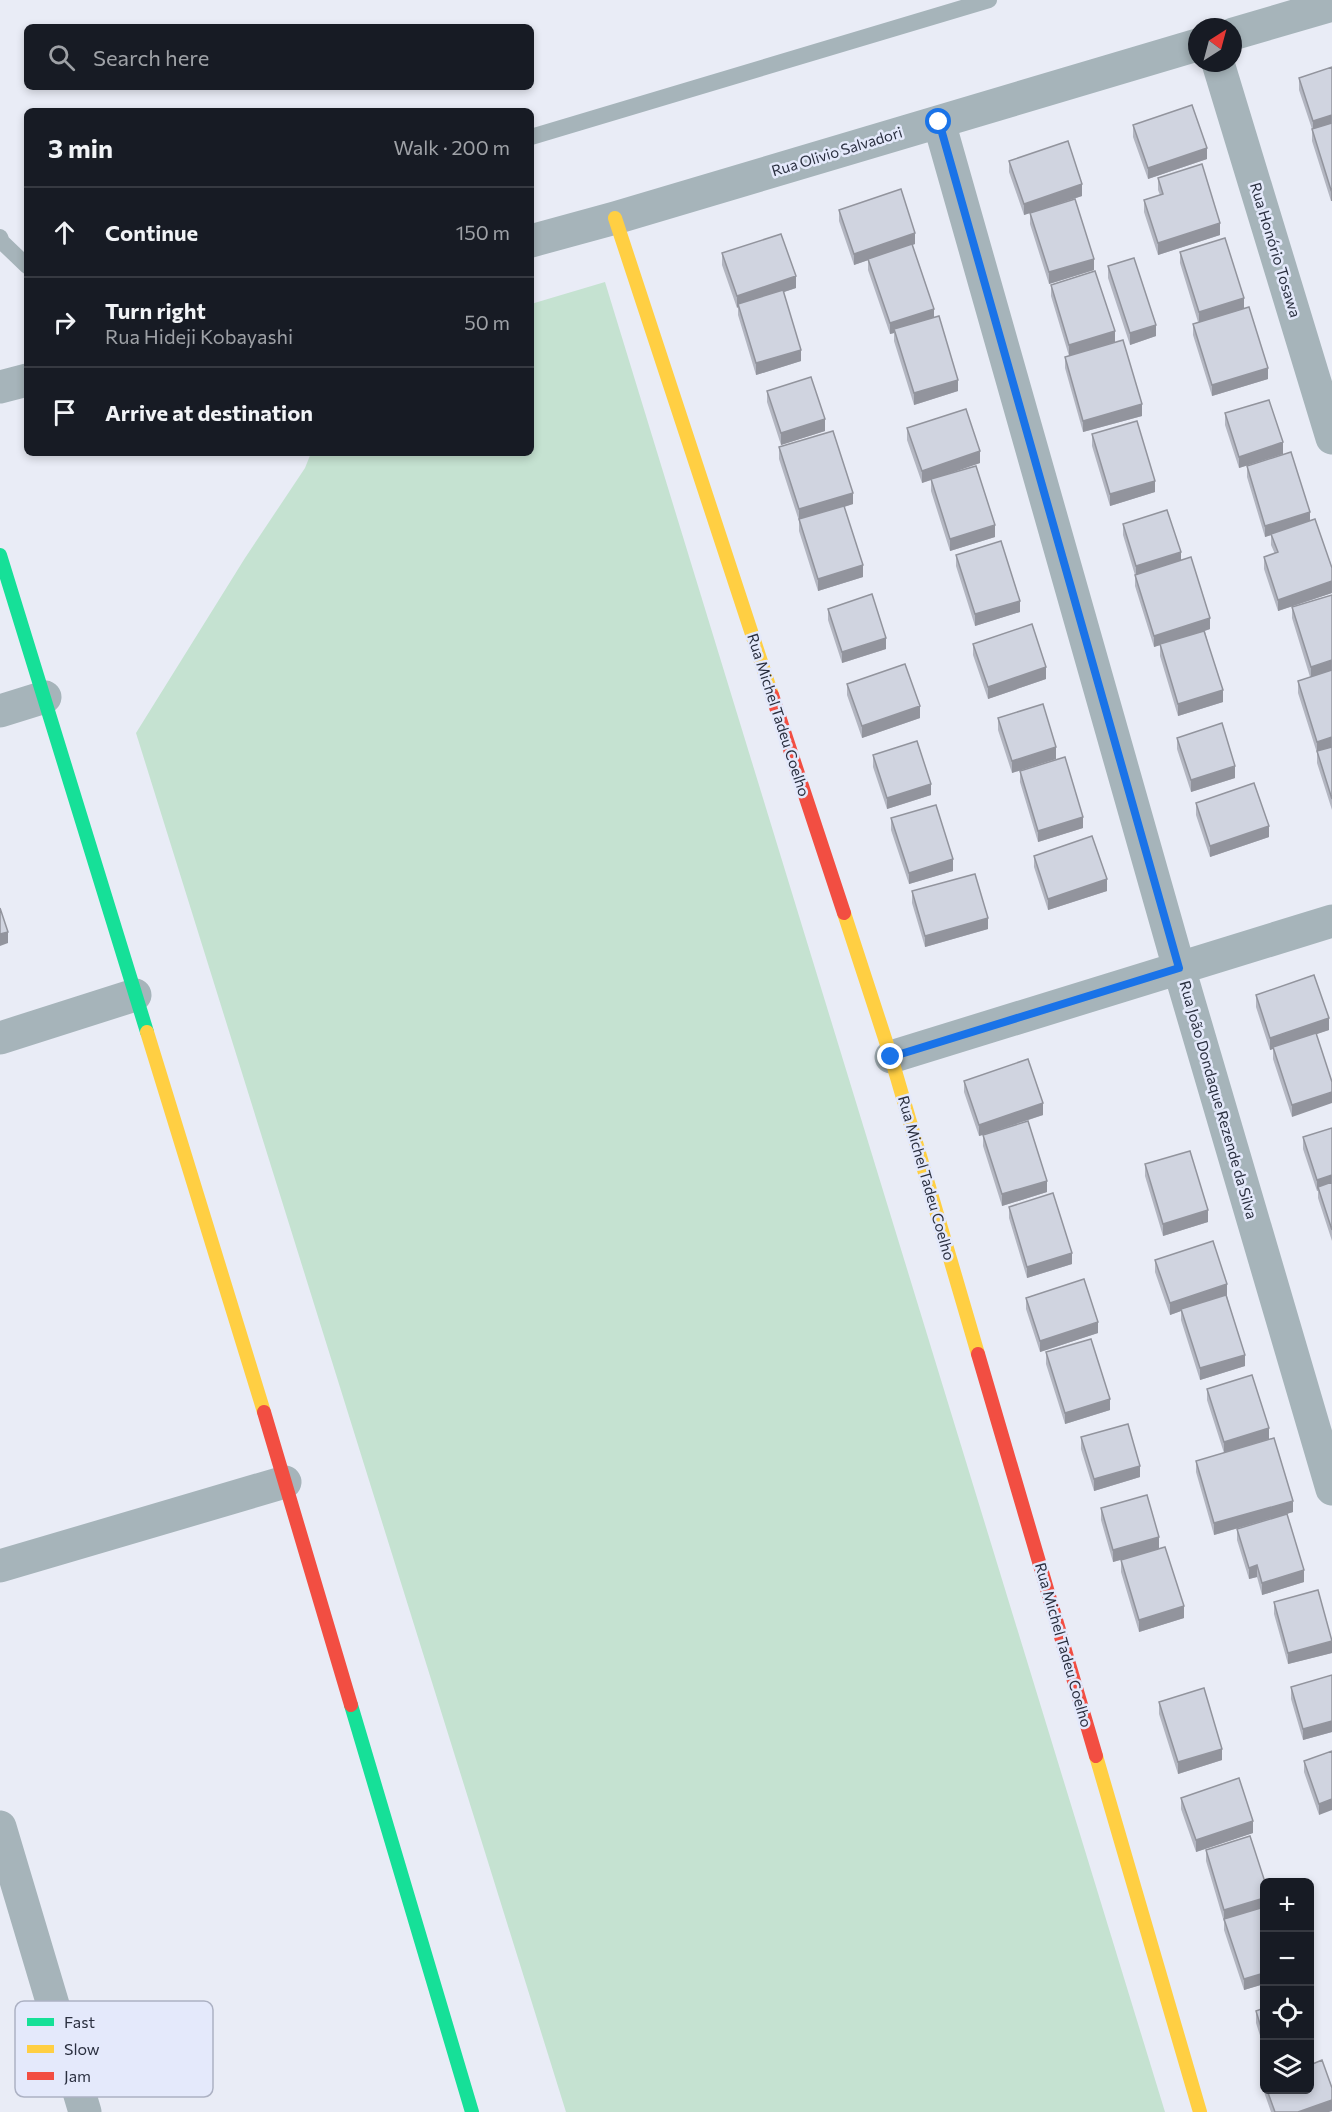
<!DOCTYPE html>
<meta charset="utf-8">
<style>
:root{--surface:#171b24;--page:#20242c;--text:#f1f3f6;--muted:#9ea1a6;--line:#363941}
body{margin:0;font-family:Commissioner,sans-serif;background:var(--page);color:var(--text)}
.controls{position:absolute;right:18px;bottom:18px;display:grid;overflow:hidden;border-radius:9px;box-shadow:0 3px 9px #0003}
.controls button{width:54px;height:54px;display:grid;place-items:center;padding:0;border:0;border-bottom:2px solid var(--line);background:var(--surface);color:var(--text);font:30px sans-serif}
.compass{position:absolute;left:1188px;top:18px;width:54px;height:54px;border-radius:50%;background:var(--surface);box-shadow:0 3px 9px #0003;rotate:36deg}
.stop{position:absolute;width:18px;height:18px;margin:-14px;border:4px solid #1a73e8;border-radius:50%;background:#fff}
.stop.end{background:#1a73e8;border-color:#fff;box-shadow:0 2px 6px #0008}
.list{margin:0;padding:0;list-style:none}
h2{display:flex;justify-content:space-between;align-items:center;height:78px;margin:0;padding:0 24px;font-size:26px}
h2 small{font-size:20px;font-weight:400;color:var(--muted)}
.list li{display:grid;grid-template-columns:39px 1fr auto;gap:18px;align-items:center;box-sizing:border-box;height:90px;padding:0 24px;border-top:2px solid var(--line)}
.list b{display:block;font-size:22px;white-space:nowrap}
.list p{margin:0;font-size:20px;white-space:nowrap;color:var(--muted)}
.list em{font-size:20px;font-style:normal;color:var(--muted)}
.icon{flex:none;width:33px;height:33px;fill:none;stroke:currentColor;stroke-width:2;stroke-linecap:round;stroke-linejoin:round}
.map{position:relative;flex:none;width:1332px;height:2112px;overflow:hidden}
.search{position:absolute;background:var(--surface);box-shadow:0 3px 9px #0003;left:24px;top:24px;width:510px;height:66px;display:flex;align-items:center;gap:15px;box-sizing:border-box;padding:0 21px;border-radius:9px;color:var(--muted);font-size:22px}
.panel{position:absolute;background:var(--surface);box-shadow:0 3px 9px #0003;left:24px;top:108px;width:510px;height:348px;border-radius:9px}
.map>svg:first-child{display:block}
.green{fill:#c5e2d1}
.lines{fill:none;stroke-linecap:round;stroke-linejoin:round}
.lane{stroke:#a6b4ba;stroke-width:16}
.street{stroke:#a6b4ba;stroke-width:33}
.fast{stroke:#16e098;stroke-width:14}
.slow{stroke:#ffcf43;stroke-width:14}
.jam{stroke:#f24e42;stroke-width:14}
.wall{fill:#b3b6c1}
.shaded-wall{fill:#92949d}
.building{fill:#d0d4e0;stroke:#92949d;stroke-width:1.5}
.route{stroke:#1a73e8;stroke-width:8}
.labels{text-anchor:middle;stroke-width:5;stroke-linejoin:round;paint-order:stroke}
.street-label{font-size:15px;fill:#2a2f3f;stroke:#e4e9fb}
.key{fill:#e4e9fb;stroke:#acb1c3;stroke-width:1.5}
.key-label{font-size:16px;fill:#2a2f3f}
</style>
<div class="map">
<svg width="1332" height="2112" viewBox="0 0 1332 2112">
<rect width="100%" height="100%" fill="#e9ecf6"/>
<path class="green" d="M605,282l560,1830h-599l-430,-1379 109,-175 60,-90 6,-15h220v-149z"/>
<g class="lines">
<path class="lane" d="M531,137l458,-137
M0,237l2,5 25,24"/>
<path class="street" d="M1233,34l99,-29
M1218,63l114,375
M939,122l240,846 153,521
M531,241l84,-23 582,-173
M0,387l27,-7
M0,711l45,-14
M0,1038l135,-43
M891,1057l441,-136
M0,1566l285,-84
M0,1827l85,285"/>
<path class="fast" d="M0,555l147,477
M351,1705l121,407"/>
<path class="slow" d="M615,218l157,477
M844,913l47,144 87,297
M147,1032l117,380
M1096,1756l104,356"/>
<path class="jam" d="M772,695l72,218
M978,1354l118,402
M264,1412l87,293"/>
</g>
<path class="wall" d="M1332,67v134h-1l-19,-60v-12l-13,-39v-12z
M1133,125l74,34 -59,20 -15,-42z
M1009,161l73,35 -36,12 48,62 -45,14 -19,-60v-11l-6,2 -15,-43z
M1158,178l62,57 -62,20 -14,-43v-12l16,-5 -2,-5z
M839,210l76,34 -3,1 22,72 24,74 -44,14 -20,-64v-8l-4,1 -22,-64v-10l-14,5 -15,-44z
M1180,252l64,56 24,71 -56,17 -19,-61v-11l5,-2 -18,-59z
M722,253l74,35 -12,4 17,69 -45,14 -18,-60v-8l-1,1 -15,-43z
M1108,266l48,70 -26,9 -22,-67z
M1051,285l64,57 27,74 -59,16 -18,-64v-11l4,-1 -18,-60z
M767,391l58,40 -44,14 -14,-43z
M1225,413l58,41 -44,14 -14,-43z
M907,428l73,35 -36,12 51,62 -45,14 -19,-60v-11l-9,3 -15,-43z
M1092,434l63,58 -45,14 -18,-60z
M779,447l74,57 -9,3 19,70 -45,14 -19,-60v-10l-20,-62z
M1247,466l63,54 22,48v25l-54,18 -14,-42v-12l11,-3 -4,-9v-10l-6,2 -18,-60z
M1123,524l58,36 29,69 -5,2 18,71 -45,14 -18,-60v-11l-6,2 -19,-61v-11l-12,-40z
M956,555l64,57 -45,14 -19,-60z
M1332,595v215l-15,-47v-10l-19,-60v-12l12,-4 -18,-59v-11z
M828,609l58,40 -44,14 -14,-43z
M973,644l73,35 -58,20 -15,-44z
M847,684l73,34 -58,20 -15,-43z
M998,718l58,41 -44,14 -14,-43z
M1177,738l58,40 -44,14 -14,-43z
M873,755l58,40 -44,14 -14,-42z
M1020,771l63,57 -45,14 -18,-60z
M1196,803l73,34 -59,20 -14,-42z
M891,818l62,53 -44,13 -18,-54z
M1034,856l73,35 -59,19 -14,-43z
M912,891l76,38 -63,18 -13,-44z
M1256,995l73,35 -13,4 -24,83 -19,-58v-10l-3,1 -14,-43z
M964,1081l79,34 -47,16 51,61 -45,14 -19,-60v-11l-4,1 -15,-44z
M1332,1128v113l-14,-43v-7h-1l-14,-42v-12z
M1145,1164l63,58 -45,14 -18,-60z
M1009,1207l63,57 -45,14 -18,-60z
M1155,1260l72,36 18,70 -45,14 -19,-60v-9l-11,4 -15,-43z
M1026,1298l72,35 -58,19 -14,-43z
M1046,1352l64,58 -45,14 -19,-60z
M1207,1389l62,50 24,73 -6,2 17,68 -42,13 -5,-18 -8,2 -12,-39v-11l44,-13 -67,19 -18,-63v-11l28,-8 -17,-53z
M1081,1437l59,40 -46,14 -13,-42z
M1101,1508l58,40 25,70 -45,14 -18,-60v-12l27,-8 -35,10 -12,-42z
M1274,1602l58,51 -44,11 -14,-50z
M1332,1675v57l-29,8 -12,-41v-12z
M1159,1702l63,58 -44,14 -19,-60z
M1332,1751l-13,64 -15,-43v-11z
M1181,1798l72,35 -57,19 -15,-43z
M1206,1850l58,32v102l-20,6 -20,-60v-8l-18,-61z
M1264,2008v40l-8,-25v-12z
M1264,2081v9h46l19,22h-58l-7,-20z"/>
<path class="shaded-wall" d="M1332,115v12l-19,6v-12z
M1207,148v11l-59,20v-11z
M1082,184v12l-58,19v-11z
M1332,189v12h-1v-11z
M1220,223v12l-62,20v-12z
M915,233v11l-61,21v-11z
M1094,259v11l-45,14v-12z
M796,276v12l-57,19 -1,-3v3l-1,1v-12z
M1244,298v12l-45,14v-12z
M934,309v11l-40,9v4l-4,1v-11z
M1156,325v11l-26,9v-12z
M1115,331v11l-46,14v-11z
M801,350v11l-45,14v-12z
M1268,368v11l-56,17v-11z
M958,380v11l-44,14v-12z
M1142,404v12l-59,16v-11z
M825,419v12l-44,14v-12z
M1283,442v12l-44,14v-11z
M980,451v12l-58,20v-12z
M1155,481v11l-45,14v-12z
M853,493v11l-54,17v-12z
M1310,512v11l-45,14v-11z
M995,525v12l-45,14v-12z
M1181,552v12l-45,14v-12z
M863,565v12l-45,14v-12z
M1332,581v12l-54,18v-11z
M1020,601v11l-45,14v-12z
M1210,618v11l-56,18v-11z
M886,638v11l-44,14v-11z
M1332,660v12l-21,6v-11z
M1046,667v12l-58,20v-12z
M1223,690v12l-45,14v-12z
M920,706v12l-58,20v-12z
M1332,737v12l-15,4v-11z
M1056,747v12l-44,14v-12z
M1235,766v12l-44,14v-12z
M931,784v11l-44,14v-11z
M1083,817v11l-45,14v-11z
M1269,826v11l-59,20v-11z
M953,859v12l-44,13v-11z
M1107,879v12l-59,19v-11z
M988,918v11l-63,18v-11z
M8,932v11l-8,3v-12z
M1329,1018v12l-59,20v-12z
M1332,1092v11l-40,14v-12z
M1043,1103v12l-64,21v-11z
M1332,1175v12h-14l-1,4v-11z
M1047,1181v11l-45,14v-12z
M1208,1210v12l-45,14v-12z
M1072,1253v11l-45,14v-11z
M1227,1284v12l-45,15 -1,-2v2l-11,4v-12z
M1098,1322v11l-58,19v-11z
M1245,1355v11l-45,14v-12z
M1110,1399v11l-45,14v-11z
M1269,1428v11l-45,14v-11z
M1140,1466v11l-46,14v-12z
M1293,1501v11l-79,23v-12z
M1159,1537v12l-46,13v-12z
M1257,1565v12l-8,2v-11z
M1304,1570v12l-42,13v-12z
M1184,1606v12l-45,14v-12z
M1332,1641v12l-44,11v-11z
M1332,1721v11l-29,8v-11z
M1222,1749v11l-44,14v-12z
M1332,1799v11l-13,5v-11z
M1253,1821v12l-57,19v-12z
M1264,1898v11l-40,10v3v-12z
M1264,1973v11l-20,6v-11z
M1332,2100v11l-3,1h-31z"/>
<path class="building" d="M1332,67v48l-19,6 -14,-43z
M1192,105l15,43 -59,20 -15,-43z
M1332,123v66l-1,1 -19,-61z
M1068,141l14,43 -58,20 -15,-43z
M1202,164l18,59 -62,20 -14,-43 19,-6 -5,-16z
M901,189l14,44 -61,21 -15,-44z
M1075,199l19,60 -45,13 -19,-59z
M781,234l15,42 -59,20 -15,-43z
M1225,238l19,60 -45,14 -19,-60z
M912,244l22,65 -44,14 -22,-64z
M1134,258l22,67 -26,8 -22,-67z
M1095,271l20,60 -46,14 -18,-60z
M783,290l18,60 -45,13 -18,-59z
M1249,307l19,61 -56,17 -19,-61z
M939,316l19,64 -44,13 -20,-64z
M1123,340l19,64 -59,17 -18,-64z
M811,377l14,42 -44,14 -14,-42z
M1269,400l14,42 -44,15 -14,-44z
M966,409l14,42 -58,20 -15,-43z
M1137,421l18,60 -45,13 -18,-60z
M833,431l20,62 -54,16 -20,-62z
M1291,452l19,60 -45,14 -18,-60z
M976,466l19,59 -45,14 -19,-60z
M844,506l19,59 -45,14 -19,-60z
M1167,510l14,42 -45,14 -13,-42z
M1315,519l17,49v13l-54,19 -14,-43 14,-5 -7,-18z
M1001,541l19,60 -45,13 -19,-59z
M1191,557l19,61 -56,18 -19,-61z
M872,594l14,44 -44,14 -14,-43z
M1332,595v65l-21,7 -19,-60z
M1032,624l14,43 -58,20 -15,-43z
M1204,631l19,59 -45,14 -18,-60z
M905,664l15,42 -58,20 -15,-42z
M1332,670v67l-15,5 -19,-61z
M1043,704l13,43 -44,14 -14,-43z
M1222,723l13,43 -44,14 -14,-42z
M917,741l14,43 -44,14 -14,-43z
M1332,747v52l-15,-48z
M1065,757l18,60 -45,14 -18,-60z
M1254,783l15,43 -59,20 -14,-43z
M936,805l17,54 -44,14 -18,-55z
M1092,836l15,43 -59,20 -14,-43z
M975,874l13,44 -63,18 -13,-45z
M0,908l8,24 -8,2z
M1314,975l15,43 -59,20 -14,-43z
M1316,1033l16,49v10l-40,13 -19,-58z
M1028,1059l15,44 -64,22 -15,-44z
M1028,1121l19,60 -45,13 -19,-59z
M1332,1128v47l-15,5 -14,-43z
M1190,1151l18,59 -45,14 -18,-60z
M1332,1182v48l-14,-43z
M1053,1193l19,60 -45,14 -18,-60z
M1213,1241l14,43 -57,19 -15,-43z
M1084,1279l14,43 -58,19 -14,-43z
M1226,1295l19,60 -45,13 -19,-59z
M1091,1339l19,60 -45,14 -19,-61z
M1252,1375l17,53 -45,14 -17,-53z
M1128,1424l12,42 -46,13 -13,-42z
M1274,1438l19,63 -79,22 -18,-62z
M1147,1495l12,42 -46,13 -12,-42z
M1287,1514l17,56 -42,13 -5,-18 -8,3 -12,-39z
M1165,1547l19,59 -45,14 -18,-60z
M1318,1590l14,51 -44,12 -14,-51z
M1332,1675v46l-29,8 -12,-42z
M1204,1688l18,61 -44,13 -19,-60z
M1332,1751v48l-13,5 -15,-43z
M1239,1778l14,43 -57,19 -15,-42z
M1250,1836l15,46 -1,16 -40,12 -18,-60z
M1264,1907v66l-20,6 -20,-60z
M1264,2008v29l-8,-26z
M1322,2060l10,28v12l-34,12h-23l-8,-22h43v-25z"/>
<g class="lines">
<path class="route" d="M891,1057l288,-89 -240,-846"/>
</g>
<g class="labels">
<g class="street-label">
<text transform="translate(837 152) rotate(-17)" y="5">Rua Olivio Salvadori</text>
<text transform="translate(1275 250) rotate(73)" y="5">Rua Honório Tosawa</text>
<text transform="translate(778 715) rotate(72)" y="5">Rua Michel Tadeu Coelho</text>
<text transform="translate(1218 1100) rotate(74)" y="5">Rua João Dondaque Rezende da Silva</text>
<text transform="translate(926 1178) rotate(74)" y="5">Rua Michel Tadeu Coelho</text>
<text transform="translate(1063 1645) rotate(74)" y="5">Rua Michel Tadeu Coelho</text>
</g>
</g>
<rect x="15" y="2001" width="198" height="96" rx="9" class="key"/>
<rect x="27" y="2018" width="27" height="8" fill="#16e098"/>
<rect x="27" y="2045" width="27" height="8" fill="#ffcf43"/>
<rect x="27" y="2072" width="27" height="8" fill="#f24e42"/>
<g class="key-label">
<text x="64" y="2028">Fast</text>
<text x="64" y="2055">Slow</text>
<text x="64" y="2082">Jam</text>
</g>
</svg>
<div class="controls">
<button>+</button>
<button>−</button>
<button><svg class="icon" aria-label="locate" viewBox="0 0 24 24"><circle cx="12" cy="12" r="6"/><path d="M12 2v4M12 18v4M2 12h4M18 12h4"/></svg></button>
<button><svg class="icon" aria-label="layers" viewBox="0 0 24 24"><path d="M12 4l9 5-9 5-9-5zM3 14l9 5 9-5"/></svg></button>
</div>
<svg class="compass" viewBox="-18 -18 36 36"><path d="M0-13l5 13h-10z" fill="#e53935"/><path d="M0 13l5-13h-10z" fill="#9ea1a6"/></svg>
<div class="stop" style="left:939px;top:122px"></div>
<div class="stop end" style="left:891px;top:1057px"></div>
<div class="search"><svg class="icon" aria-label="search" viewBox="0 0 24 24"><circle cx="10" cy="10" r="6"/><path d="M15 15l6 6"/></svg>Search here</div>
<section class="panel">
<h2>3 min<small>Walk · 200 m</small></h2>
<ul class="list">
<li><svg class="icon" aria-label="ahead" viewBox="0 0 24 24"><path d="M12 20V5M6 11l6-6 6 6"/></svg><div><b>Continue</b></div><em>150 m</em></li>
<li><svg class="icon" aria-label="right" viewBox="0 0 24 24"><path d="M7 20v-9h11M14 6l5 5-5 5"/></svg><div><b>Turn right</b><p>Rua Hideji Kobayashi</p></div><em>50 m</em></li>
<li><svg class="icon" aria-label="arrive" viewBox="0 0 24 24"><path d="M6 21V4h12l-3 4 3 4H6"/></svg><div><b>Arrive at destination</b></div></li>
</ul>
</section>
</div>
